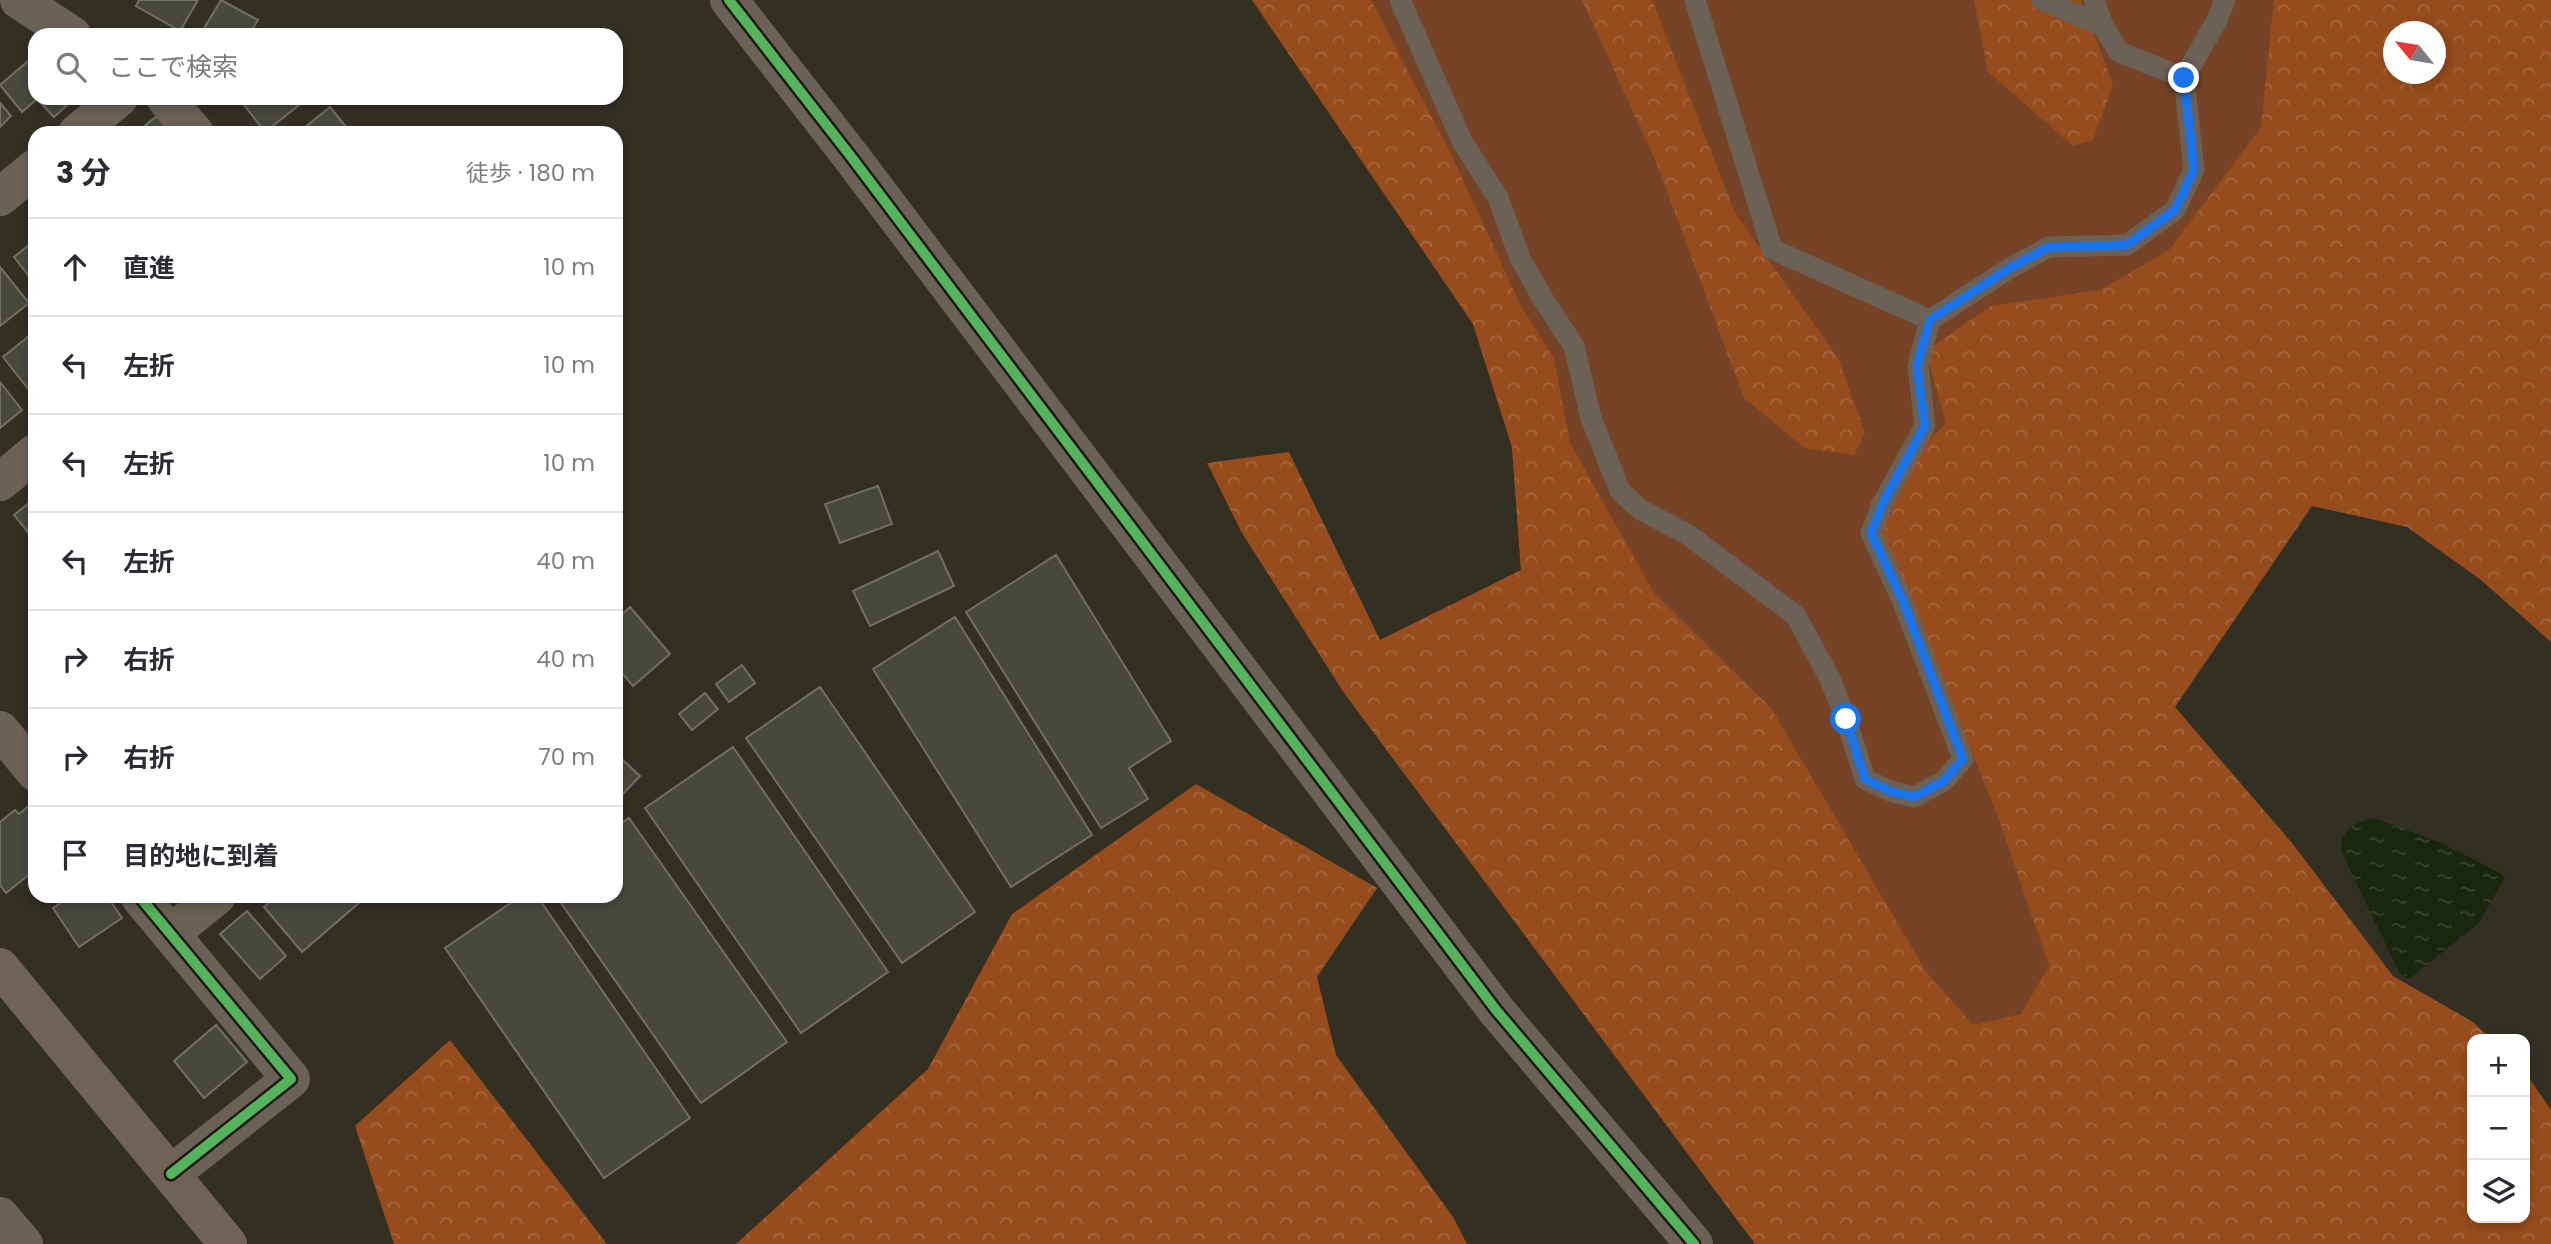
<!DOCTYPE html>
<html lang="ja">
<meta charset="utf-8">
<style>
:root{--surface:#fff;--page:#f2f2f3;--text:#2b2b33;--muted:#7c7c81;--line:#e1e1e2}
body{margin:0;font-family:Poppins,"Noto Sans JP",sans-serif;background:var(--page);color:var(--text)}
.controls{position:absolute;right:21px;bottom:21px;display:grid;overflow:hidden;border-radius:14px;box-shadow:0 4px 10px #0003}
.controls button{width:63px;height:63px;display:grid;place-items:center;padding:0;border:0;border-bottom:2px solid var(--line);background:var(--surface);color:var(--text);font:35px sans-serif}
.compass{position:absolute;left:2383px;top:21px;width:63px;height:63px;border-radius:50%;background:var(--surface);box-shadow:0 4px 10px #0003;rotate:300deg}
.stop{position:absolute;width:21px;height:21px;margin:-16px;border:5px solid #1a73e8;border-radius:50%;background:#fff}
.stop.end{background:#1a73e8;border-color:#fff;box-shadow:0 2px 7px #0008}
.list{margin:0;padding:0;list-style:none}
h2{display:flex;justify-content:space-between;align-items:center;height:91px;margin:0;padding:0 28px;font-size:30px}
h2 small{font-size:23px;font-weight:400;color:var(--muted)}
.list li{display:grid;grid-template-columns:46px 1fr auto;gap:21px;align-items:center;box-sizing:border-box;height:98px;padding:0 28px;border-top:2px solid var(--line)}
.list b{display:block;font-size:26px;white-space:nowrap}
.list em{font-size:23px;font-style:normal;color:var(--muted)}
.icon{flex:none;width:38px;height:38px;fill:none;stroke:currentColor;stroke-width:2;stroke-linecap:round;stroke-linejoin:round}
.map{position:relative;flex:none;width:2551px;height:1244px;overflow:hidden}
.search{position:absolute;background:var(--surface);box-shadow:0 4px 10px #0003;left:28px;top:28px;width:595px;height:77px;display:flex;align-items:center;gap:18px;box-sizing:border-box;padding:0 24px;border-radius:21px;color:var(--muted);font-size:26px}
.panel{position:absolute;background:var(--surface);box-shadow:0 4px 10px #0003;left:28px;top:126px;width:595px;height:777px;border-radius:21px}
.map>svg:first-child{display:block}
.grass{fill:#764326}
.forest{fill:url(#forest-crowns);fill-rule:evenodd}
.water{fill:url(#water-ripples)}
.building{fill:#49483e;stroke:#716f64;stroke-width:2}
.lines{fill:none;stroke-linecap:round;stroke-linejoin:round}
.lane{stroke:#6b6156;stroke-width:21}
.street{stroke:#6b6156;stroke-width:38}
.secondary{stroke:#6e6355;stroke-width:38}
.cycleway-casing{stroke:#1e1a11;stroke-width:15}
.cycleway{stroke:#56b35d;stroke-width:10}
.route{stroke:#1a73e8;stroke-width:9}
</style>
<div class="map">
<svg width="2551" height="1244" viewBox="0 0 2551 1244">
<defs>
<pattern id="forest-crowns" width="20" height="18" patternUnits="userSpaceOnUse" patternTransform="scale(1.75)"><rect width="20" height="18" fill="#974c1d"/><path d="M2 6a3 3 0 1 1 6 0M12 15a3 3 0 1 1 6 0" fill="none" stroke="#a6663d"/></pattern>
<pattern id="water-ripples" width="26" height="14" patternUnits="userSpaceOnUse" patternTransform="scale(1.75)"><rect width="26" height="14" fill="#19270d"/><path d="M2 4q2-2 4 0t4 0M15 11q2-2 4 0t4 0" fill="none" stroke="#3b4630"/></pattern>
</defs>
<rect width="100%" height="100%" fill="#342f23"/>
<path class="grass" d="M1252,0h1158l-145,243 -184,788 -151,88 -409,-549 -9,-123 -39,-123z"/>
<path class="forest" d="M1252,0h119l81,156 68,148 34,55 16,84 84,150 117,115 156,265 46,52 48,-11 28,-48 -48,-141 -89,-223 -43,-100 77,-79 -20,-72 65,-45 109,-16 69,-40 92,-123 13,-127h277v642l-70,-62 -74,-53 -95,-21 -137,201 117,136 101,133 80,46 18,17h-19v179h53v-146l2,3 24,35v134h-796l-411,-551 -102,-160 -35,-70 82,-11 91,188 141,-70 -9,-123 -39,-123zM2394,32h42v42h-42z
M1582,0h70l83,213 103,145 27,75 -11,22 -49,-7 -61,-50 -88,-236z
M1974,0h107l32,85 -20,55 -20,6 -85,-74z
M1196,784l181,104 -60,89 19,78 117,162 14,27h-731l192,-175 84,-155z
M450,1040l157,204h-213l-39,-118z"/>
<path class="water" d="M2375,818l66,25 59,30 5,4 -26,46 -70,56 -9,-5 -59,-123c-1,-21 15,-30 34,-33z"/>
<path class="building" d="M139,0h59l-18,31 -44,-25z
M221,0l37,20 -9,15h-49z
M35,55v43h40l-21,19 -17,-18 -15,13 -22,-27z
M245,98h63l-43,34 -24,-31z
M0,103l11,13 -11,11z
M330,107l21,26h-53z
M157,116l13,17h-34z
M35,240v44l-21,-27z
M0,267l29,36 -29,23z
M35,331v63l-2,1 -30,-38z
M0,382l22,28 -22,18z
M878,486l14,38 -52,19 -15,-39z
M35,498v43l-21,-26z
M938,551l16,35 -84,40 -17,-35z
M1056,555l115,186 -42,27 19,31 -47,29 -135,-216z
M630,607l40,47 -37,32 -17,-20v-27l3,-2 -3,-3v-14z
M955,617l137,218 -81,52 -138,-218z
M742,665l13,18 -26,19 -13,-18z
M820,687l155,225 -73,51 -156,-225z
M705,693l13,16 -26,21 -13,-16z
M733,747l155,225 -87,61 -156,-225z
M623,760l17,16 -23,24 -1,-32z
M30,805l5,7v46l-4,3 4,9 -29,23 -6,-8v-63l15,-12 4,4z
M629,818l158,224 -86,61 -145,-207h60v-69z
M71,896h36l15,22 -43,29 -26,-39z
M276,896h91l-65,56 -38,-45z
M521,896h16l153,222 -86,60 -159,-230z
M247,911l39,45 -26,23 -40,-45z
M216,1025l31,37 -43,36 -30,-37z"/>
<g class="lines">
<path class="lane" d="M1400,0l62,141 36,57 22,60 23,41 31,47 17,72 29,73 21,19 46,24 109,82 33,61 17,42 19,60 25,12 24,6 30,-16 19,-22 -60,-157 -32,-69 14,-34 40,-73 -7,-60 12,-46
M1695,0l77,249 158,71 80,-52 39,-21 78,-2 48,-35 19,-40 -10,-92 -65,-26 -16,-26
M2042,0l61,26 -9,-26
M2184,78l33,-58 8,-20"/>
<path class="street" d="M19,0l53,35
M729,0l120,154 647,856 198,234
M165,98l30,35
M77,133l42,-35
M0,197l35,-29
M0,482l35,-29
M0,730l35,42
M139,896l152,183 -120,95
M170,934l47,-38
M0,1216l24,28"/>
<path class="secondary" d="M0,967l228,277"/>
<g class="cycleway-casing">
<path id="cycleway" d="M729,0l120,154 647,856 198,234
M139,896l152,183 -120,95"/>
</g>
<use href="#cycleway" class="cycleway"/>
</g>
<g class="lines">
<path class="route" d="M1846,719l19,60 25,12 24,6 30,-16 19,-22 -60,-158 -32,-68 14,-34 40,-73 -8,-60 13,-46 80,-52 39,-21 78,-2 48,-35 19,-40 -10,-92"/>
</g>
</svg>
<div class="controls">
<button>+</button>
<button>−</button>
<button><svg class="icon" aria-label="layers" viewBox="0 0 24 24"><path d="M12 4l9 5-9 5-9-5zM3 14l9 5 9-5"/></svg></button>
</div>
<svg class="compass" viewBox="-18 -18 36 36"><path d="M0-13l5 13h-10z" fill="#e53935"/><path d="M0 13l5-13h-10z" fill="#7c7c81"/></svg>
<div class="stop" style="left:1846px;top:719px"></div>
<div class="stop end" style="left:2184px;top:78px"></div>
<div class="search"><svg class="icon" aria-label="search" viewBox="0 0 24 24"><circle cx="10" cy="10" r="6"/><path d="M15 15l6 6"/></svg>ここで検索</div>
<section class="panel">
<h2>3 分<small>徒歩 · 180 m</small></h2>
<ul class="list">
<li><svg class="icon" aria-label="ahead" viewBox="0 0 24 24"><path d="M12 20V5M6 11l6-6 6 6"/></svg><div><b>直進</b></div><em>10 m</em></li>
<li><svg class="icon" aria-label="left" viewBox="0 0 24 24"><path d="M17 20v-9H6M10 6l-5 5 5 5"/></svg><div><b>左折</b></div><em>10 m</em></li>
<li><svg class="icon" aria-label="left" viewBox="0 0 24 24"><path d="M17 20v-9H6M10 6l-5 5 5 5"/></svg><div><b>左折</b></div><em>10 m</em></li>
<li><svg class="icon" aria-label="left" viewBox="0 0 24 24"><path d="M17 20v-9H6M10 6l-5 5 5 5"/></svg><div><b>左折</b></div><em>40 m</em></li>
<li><svg class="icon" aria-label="right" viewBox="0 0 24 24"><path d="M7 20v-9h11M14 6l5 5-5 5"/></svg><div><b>右折</b></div><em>40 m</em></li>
<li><svg class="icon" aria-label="right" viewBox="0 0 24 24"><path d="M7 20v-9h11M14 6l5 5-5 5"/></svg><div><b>右折</b></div><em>70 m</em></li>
<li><svg class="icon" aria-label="arrive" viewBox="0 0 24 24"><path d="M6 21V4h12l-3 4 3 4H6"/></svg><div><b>目的地に到着</b></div></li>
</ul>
</section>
</div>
